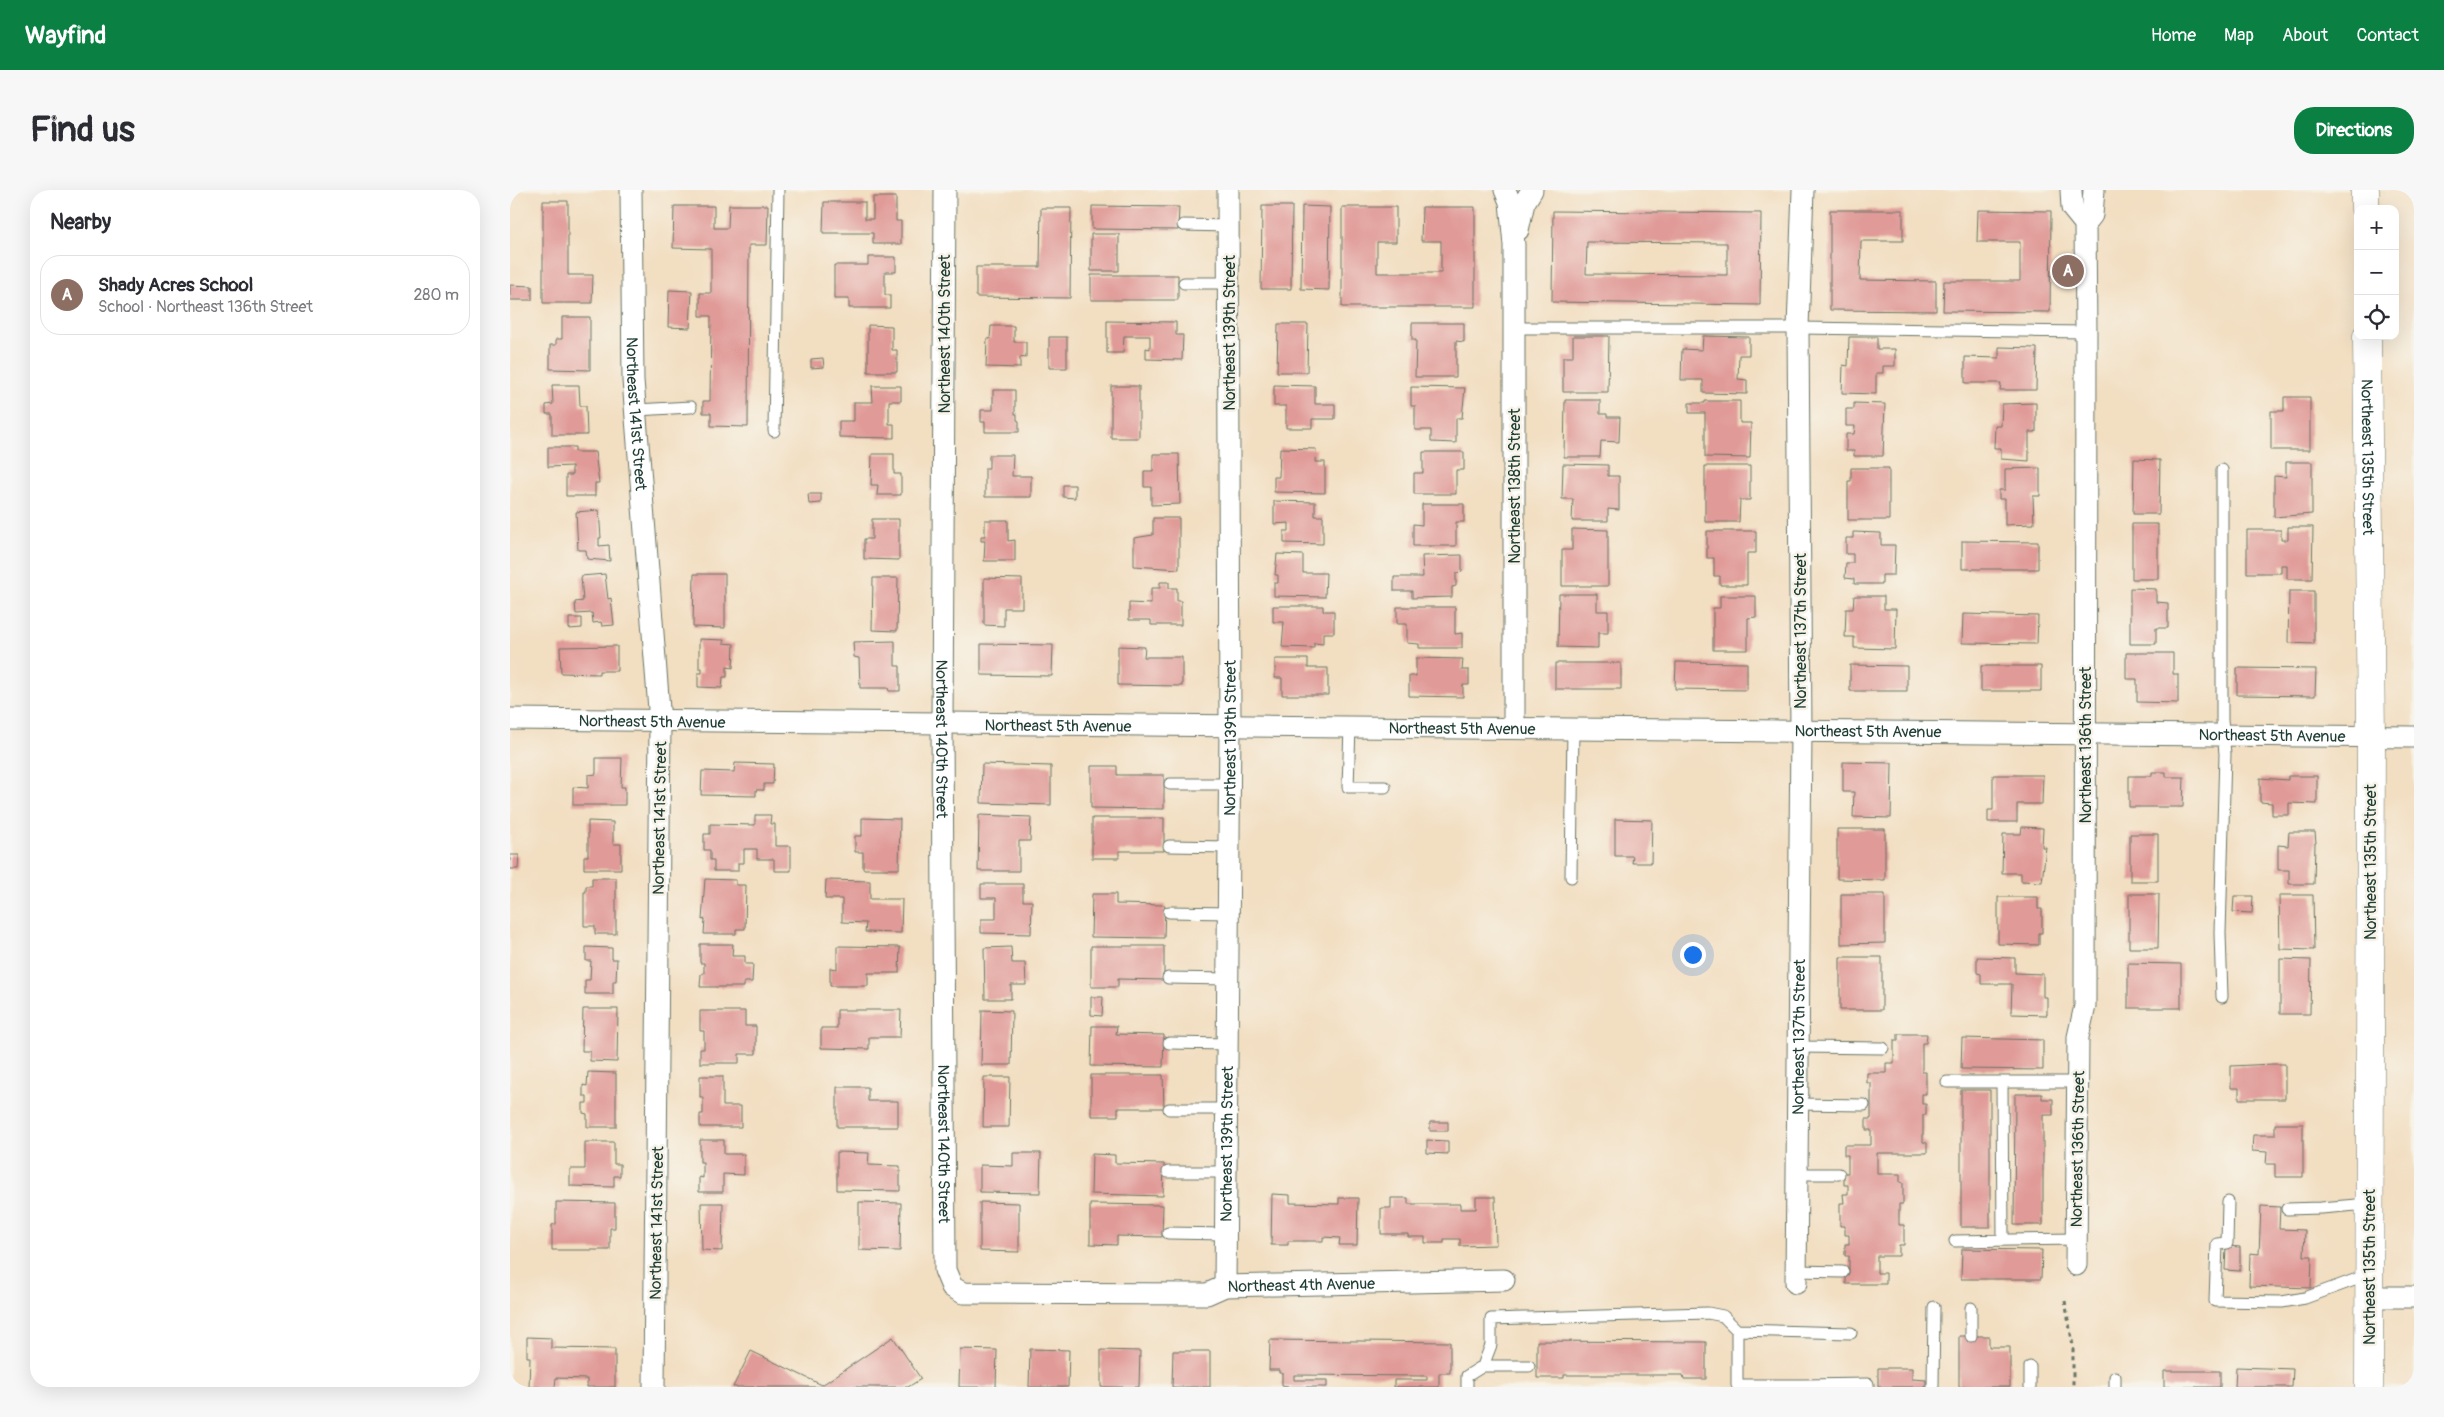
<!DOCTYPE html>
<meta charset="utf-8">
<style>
:root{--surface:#fff;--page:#f7f7f7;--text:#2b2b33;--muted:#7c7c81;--line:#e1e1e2;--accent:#0b8043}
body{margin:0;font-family:Pangolin,sans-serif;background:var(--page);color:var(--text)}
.controls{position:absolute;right:15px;top:15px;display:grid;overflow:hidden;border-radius:10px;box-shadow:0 5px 20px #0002}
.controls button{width:45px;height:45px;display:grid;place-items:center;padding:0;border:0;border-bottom:1px solid var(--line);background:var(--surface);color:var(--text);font:25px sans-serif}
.you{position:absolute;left:1182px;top:764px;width:18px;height:18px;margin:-12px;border:4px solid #fff;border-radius:50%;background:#1a73e8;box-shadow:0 0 0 8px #1a73e833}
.badge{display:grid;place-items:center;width:32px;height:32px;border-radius:50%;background:var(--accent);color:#fff;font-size:16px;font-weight:700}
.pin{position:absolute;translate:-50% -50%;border:2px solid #fff;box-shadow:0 1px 5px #0006}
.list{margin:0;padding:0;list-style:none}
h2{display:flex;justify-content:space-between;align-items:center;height:65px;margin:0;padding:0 20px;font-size:21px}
h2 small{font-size:16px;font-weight:400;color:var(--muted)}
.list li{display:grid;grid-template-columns:32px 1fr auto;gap:15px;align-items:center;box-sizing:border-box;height:80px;margin:0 10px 10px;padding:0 10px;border:1px solid var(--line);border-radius:20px}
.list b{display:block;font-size:19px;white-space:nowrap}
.list p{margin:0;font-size:16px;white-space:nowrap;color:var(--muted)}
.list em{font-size:16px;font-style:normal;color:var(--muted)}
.icon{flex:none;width:28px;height:28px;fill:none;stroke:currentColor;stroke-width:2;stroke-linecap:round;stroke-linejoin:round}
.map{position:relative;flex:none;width:1904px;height:1197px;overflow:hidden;border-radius:20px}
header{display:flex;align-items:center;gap:30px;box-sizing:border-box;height:70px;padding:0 25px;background:var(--accent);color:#fff}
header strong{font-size:24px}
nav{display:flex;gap:28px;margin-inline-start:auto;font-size:18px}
.intro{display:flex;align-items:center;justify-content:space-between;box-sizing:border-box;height:120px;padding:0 30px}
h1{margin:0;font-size:35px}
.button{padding:12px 22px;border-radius:20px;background:var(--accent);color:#fff;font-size:18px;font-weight:700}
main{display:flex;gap:30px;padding:0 30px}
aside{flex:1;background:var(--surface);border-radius:20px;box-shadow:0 5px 20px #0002}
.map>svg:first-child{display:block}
.building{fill:#e09a97;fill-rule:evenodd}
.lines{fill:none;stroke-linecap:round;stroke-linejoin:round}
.service-casing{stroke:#697565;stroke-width:13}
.minor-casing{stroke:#697565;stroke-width:23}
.secondary-casing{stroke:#697565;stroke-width:29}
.path{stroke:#697565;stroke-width:3;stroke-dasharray:4 4;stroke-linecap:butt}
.service{stroke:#fff;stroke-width:11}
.minor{stroke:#fff;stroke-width:21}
.secondary{stroke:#fff;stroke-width:28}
.labels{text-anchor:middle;stroke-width:5;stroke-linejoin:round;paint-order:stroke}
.street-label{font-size:16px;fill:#1f3d34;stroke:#f7f3e8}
</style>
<header>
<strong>Wayfind</strong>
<nav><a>Home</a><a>Map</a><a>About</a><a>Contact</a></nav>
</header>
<div class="intro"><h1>Find us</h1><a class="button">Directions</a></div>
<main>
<aside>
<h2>Nearby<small></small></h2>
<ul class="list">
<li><span class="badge" style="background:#8d6e63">A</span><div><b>Shady Acres School</b><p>School · Northeast 136th Street</p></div><em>280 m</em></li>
</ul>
</aside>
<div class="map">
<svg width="1904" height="1197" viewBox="0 0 1904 1197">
<rect width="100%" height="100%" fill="#f7f3e8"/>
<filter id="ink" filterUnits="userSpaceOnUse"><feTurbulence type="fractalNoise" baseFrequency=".02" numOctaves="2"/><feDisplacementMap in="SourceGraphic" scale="10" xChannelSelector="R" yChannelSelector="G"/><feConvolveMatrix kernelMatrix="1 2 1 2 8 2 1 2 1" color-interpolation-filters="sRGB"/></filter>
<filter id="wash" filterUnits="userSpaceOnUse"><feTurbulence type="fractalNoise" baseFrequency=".0096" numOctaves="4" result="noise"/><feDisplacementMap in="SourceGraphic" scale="20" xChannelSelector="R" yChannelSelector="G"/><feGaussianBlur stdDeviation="1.12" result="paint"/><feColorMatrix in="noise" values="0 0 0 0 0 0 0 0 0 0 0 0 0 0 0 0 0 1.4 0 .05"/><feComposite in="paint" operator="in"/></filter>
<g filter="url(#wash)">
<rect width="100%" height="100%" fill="#f2dec1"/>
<g id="blocks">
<path class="building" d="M363,7h23v24h5v23h-28v-11h-50l1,-31h41v17h8z
M33,11h25v74h25l-1,28h-49z
M219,15h39l-1,40h-18l-1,182 -37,-1v-13h-8v-12h7l1,-85h-11v-23h11v-44l-38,-1 1,-42h40v22h14z
M582,16l87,1 -1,23 -86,-1z
M752,16h30l-1,83h-30z
M792,16l28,1 -1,83 -28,-1z
M832,17h54v35h-19v31h64v-32h-20l1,-34h53v100h-133z
M531,18h30l-1,90 -94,-1v-30h64z
M1320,20h73v31h-42l-1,39 76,1v30l-106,-1z
M1468,20l73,1 -1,101 -107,-1 1,-30h76v-39h-43z
M1043,21l208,2 -1,92 -208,-3zM1077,52l140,1v32l-141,-1z
M581,44h28v37h-28z
M358,67h28v15h-11v23h5v13h-41v-9h-15v-34h34z
M581,85h87v25h-87z
M0,95l22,1v14h-22z
M159,100l23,1 -2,37 -22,-1z
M52,127h28v53l-40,-1v-24h6v-6h6z
M597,131l69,1v13h7l-1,25 -36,-1v-11l4,1v-13h-26l-1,17h-16z
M902,133h52v19l-8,-1v36h-41l1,-37h-4z
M768,134h30l-1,48h-30z
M358,135l24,1v24h5v22h-29z
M481,136h23v16h12v16l-6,-1v11l-34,-1 1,-28h3z
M1063,146h36l-1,56h-45v-35h10z
M1193,146l46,1v18h-10l-1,24 9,1v14l-44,-1v-13h-22l1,-31 20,1z
M539,147h18v31h-18z
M1339,147h28v12h18v17h-12v7h-7v21l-34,-1 1,-28 5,1z
M1489,157l38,1 -1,42h-36l1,-7h-36v-26l34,1z
M313,168l1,9 -13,1v-9z
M42,195h27l1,21h6l1,29h-35v-21h-6v-9l7,-1z
M764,195l41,1v18h20v15h-23v9h-26v-22h-12z
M362,196h29v15h-12v23h5v14l-55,-1v-16h15v-19h19z
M601,196h28v52h-28z
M901,197l54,1 -3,30h-6v25l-25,-1v-12h-16v-24h-4z
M483,200h22v24h2v6l2,1v11h-34v-10h-4v-12h12z
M1774,207h26v53h-39v-39h13z
M1055,210h35v14h7v3h13l-1,25 -18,-1 -1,16h-36z
M1195,211h35v22h11l-1,35 -45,-1v-44h-16v-10h16z
M1344,213l31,1 -2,52h-29v-5h-8v-17h8l1,-8h-9v-17h8z
M1526,213v29h-7v29l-28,-2v-11h-7l1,-22h6l1,-22z
M38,257h27v5h20l4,31h-4v13h-29v-21h6v-9l-24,1z
M770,258l36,1 -1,13h10v31l-51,-1v-15h5z
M913,262h41v18h-8v24h-42v-21h9z
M362,264h22v20h7v21h-24l1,-10h-7z
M643,264h26l1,50 -29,1v-18h-7v-16h9z
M479,265h24l-1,21h19v21h-46v-29h4z
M1624,269l26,1 -1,54h-26z
M1776,272h26v52l-38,3v-41l12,1z
M1053,274l45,1v11h11v34l-11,-1v12h-36l1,-22h-11z
M1195,276h45v34h-10l-1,22h-34z
M1341,278h38v52h-41v-39h3z
M1530,278v28h-7l1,28 -29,1v-26h-6v-9h6v-21z
M553,295h12v13l-12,-1z
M298,304h13v9l-12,1z
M764,311l41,1v14h8v28l-39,-1v-12h5v-8l-15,1z
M912,314h42v18h-8v24h-43v-22l9,1z
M89,320l2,28h-2v8l10,-1 1,16 -23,-2 -1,-9h-8l-2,-38z
M643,328h26v51l-45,-3v-28l19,-3z
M362,329h27v41l-35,-1v-20h8z
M475,330h23v21l7,-1v21h-31l1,-20h-4v-5h4z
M1622,334h26v55h-26z
M1778,337h25l-1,52h-25v-14h-6v8h-34v-43h34v10h7z
M1062,339l36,1v56h-46v-36h10z
M1197,341h49v22h-9v32h-27v-9h-6v-18h-7z
M1343,342l28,1v12h14l-1,30h-12v9h-28v-5l-9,-1 1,-15h7v-9h-7v-16h7z
M1452,351l76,1v27h-76z
M767,364l26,1v18h23l-1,24 -51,-1v-13h4v-8h-3z
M952,365v17l-6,1v13l-4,1v10l-40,1v-7h-18v-14h29l-1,-21z
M95,384l3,25 3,-1 3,27 -12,1 -1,-4 -8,1 -1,-10 -16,1 -1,-12 8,-1 -2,-25z
M184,384h31v54l-32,-1z
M363,388h25l-1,53 -25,-1z
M474,388l38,1v29h-18v18l-20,-1z
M650,392h9v6h8v13h4v24h-30v-5h-22v-17l22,1v-16h9z
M1620,398l26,1v13l12,1v25h-12v16h-26z
M1779,401h25v53l-26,-1z
M1049,404h38v17h11v22h-10v15l-40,-1z
M1210,406h36v21l-8,1v32h-35v-42h7z
M1344,406h30v13h12l-1,40 -41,-1v-11h-9l1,-28h7z
M763,416h50v5h11v22h-11v11l-9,-1v5l-32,-1 2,-25h-11z
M887,417h58v27l7,-1v15h-43v-4l-12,-1v-19h-10z
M1453,424l75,2 -1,28 -75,-1z
M59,428h13v10l-13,1z
M189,449l25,1 -1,3 11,1 -1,24 -6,-1v10h-4l-1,11 -24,-1v-14h4v-5h-3z
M385,451v25h5v25h-11l-1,-3h-28l-1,-30 -5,-1 -1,-15z
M471,454l72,1 -1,31 -71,-1z
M107,456v25h-18v3l-38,-1 -1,-26z
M608,456l27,1 -1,10h38v29l-64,-1z
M1616,463h47v21h5v29l-41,-1v-23h-11z
M906,468l47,1 -1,11h7v15h-6v12l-54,-1v-20h7z
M765,469h33v9h20v27h-46v-17h-7z
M1166,472l71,1v27l-72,-1z
M1045,473h66v26h-66z
M1340,475l57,1v25h-57z
M1471,476h60v25h-60z
M1727,478l79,1 -1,27 -78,-1z
M86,568h26l-1,29h4v18h-52v-18l15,1v-13l8,-1z
M1333,572l49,1 -1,55 -38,-1 1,-25h-11z
M225,573l39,1 -1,20h-9v6h-8v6l-55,-1 1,-24 32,1z
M472,574l69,2v39l-70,-2z
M581,576h26v9h47v34l-73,-1z
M1642,582h14v5h18l-1,30h-54v-31h23z
M1483,585h50l-1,29h-25v18h-29v-12h5z
M1778,586h29v28l-28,-1v12h-17v-12l-12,-1v-24l28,2z
M245,625h16l-1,9h5v22h16v25h-17v-12h-17v-10h-13v14h-6v8h-24v-11h-4v-10h-6v-16h6v-10l45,1z
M469,625l52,2 -1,24h-11v30h-41z
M352,628l38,1 -1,50h-36v-17h-8v-16h7z
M582,628h72v33h-45v7h-27z
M1105,629l37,1 -1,43h-19l1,-7h-18z
M78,631l25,1v22h8v25h-37v-13h4z
M1512,637l21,1 -1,19h4l-4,35 -21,-1v-8h-19l1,-39h18z
M1327,639h48v51l-48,-1z
M1779,642h26l1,11h-1l-1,41h-25v-14h-11v-25l10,1z
M1620,644h28v47h-28z
M0,665h9l-1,14h-8z
M82,688h24v56h-21v-8h-11v-34h2v-6h6z
M195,689l31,1v5h10l-1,44h-9v5h-32l1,-15 -3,1z
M316,690l44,1v18h32l-1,34 -36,-1 1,-9 -24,-1v-23h-17z
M471,694h42v17h9l-1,33 -50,-1v-14h15v-21h-15z
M582,704h24v10l49,1 -1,33 -73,-1z
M1331,704h44v49l-44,1z
M1619,704h30l-1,54h-29z
M1769,705h34l1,55 -34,-1z
M1724,706h19l-1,17 -19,-1z
M1488,707h40v12h4v24h-3v12l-41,-1z
M190,754h33l-1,12h13v8h8l-1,18h-8v5h-44l1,-13 3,-1v-10h-4z
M327,756l63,1 -1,26h-31v13h-38v-18l7,1z
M581,756h73v34l-46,-1v8h-27z
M76,757l26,1v11h5l-1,22h-3v13h-28v-14h5l1,-19h-5z
M501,757l1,16h13l1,22h-15v14h-26l-1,-51z
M1330,767h42v53h-42z
M1467,767l38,1v15l28,1v23h4v18l-36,-1 1,-30h-31v-10l-4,-1z
M1770,769l31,1 -1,54h-30z
M1618,773l53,1v44h-53z
M581,807h12l-1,19 -11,-1z
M73,819h35l-1,53 -27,-1v-10h-8z
M327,820h64l-1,27h-31v12l-48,-1v-20h16z
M472,820l30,1 -1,54h-30z
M190,821h45v15h11v28h-17v9h-39v-14h4v-18h-4z
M582,836h25l-1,8 48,1 -1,32 -72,-1z
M1388,844h29l-1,9h-4v29h4v22h-4v10h4v11h-3v27l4,1v10h-50v21h23v8l3,1v21h-4v21h5v20h-5v11h-22v17h9v11h-40v-11h3v-17h-4v-12h4v-9h-4v-9h-5v-23h4l-1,-9h5v-9h-4v-12h4v-18h-4v-10h27v-15h-5v-11h5v-36h-4v-10h19v-10h8v-23h4z
M1452,848l81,2v30l-82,-1z
M1763,874h12v35h-46v-11h-8v-22z
M78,882l28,1v54h-29v-13l-4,-1v-10h4v-7h-4v-11l4,1z
M581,885h72l1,33h-46v8h-27z
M190,886h23v30h18v21h-41v-13h3v-17h-3z
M474,887h26l-1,50h-26z
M327,897h31v14h30v26h-61z
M1451,900h29v137h-29z
M1505,904h27v5h11v16h-10v110h-29z
M920,932h18v9h-18z
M1765,934h28v53h-28v-13h-9l1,-12 -15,-1 1,-16h22z
M190,950h24v14h20v21l-21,-1v18h-24v-15l4,1v-16h-3z
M917,950l21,1v13l-21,-1z
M75,952h29v22h6v12h-6v11l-44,-1v-17h15z
M327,962l32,1 -1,12 32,1v25l-63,-1z
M503,963h28l-1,40 -60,-1v-27l33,1z
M582,964l23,1v8l49,1 -1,32 -72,-2z
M762,1004l18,1v8l49,1v-6h19l-1,47h-18l1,-7 -17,-1v4h-35v4h-17z
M966,1007h19l1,48 -36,1v-7h-16v4h-19v-6h-17v-3h-27v-26h10v-10h17v6h52v5h16z
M46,1012l59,1v25h-5v22h-58v-25l4,-1z
M349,1012l42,1 -1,48 -41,-1z
M470,1012l39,1v49l-39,-1z
M191,1013h22l-1,48 -20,-1z
M580,1014l73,1 -1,32 -45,-1v9l-27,-1z
M1751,1016l19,1 -1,22 26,1 -1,26h8l-1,32 -62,-2 1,-33 9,1z
M1716,1056l14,1v24l-15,-1z
M1452,1059l80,1 -1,29h-80z
M1449,1146h30v11h21v40h-51z
M17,1147l24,1v10l64,1v38h-28v-8l-31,-1 -1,9h-26l1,-30h-3z
M383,1147l28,42 -13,8h-175l18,-36 71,34z
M760,1150l180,2v31h-11v14h-45v-7h33v-4l-133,-1v5h33v7h-39l-6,-1v-13h-3v-3h-10z
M1027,1151l169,1v37h-22l-1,-4h-119v3h-27z
M450,1159l37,1 -1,37h-37z
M520,1159l39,1 -1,37h-39z
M591,1160l39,1 -1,36h-38z
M663,1161h37v36h-38z
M1726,1177l57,2 -1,18h-57z
M1368,1178h34v11l14,1v7h-48z
M1654,1181h56v16h-56z"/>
</g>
</g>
<g filter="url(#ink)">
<use href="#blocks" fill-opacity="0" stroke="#697565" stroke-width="1"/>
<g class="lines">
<g class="service-casing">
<path id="service" d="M673,35l45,1
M674,93h45
M1005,138h283l288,4
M126,220l55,-3
M264,241l4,-241
M840,537l-2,60h37
M660,594h60
M659,656l60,1
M1061,687l2,-149
M659,722l60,1
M658,788l60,1
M1712,807l-2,-64 5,-179 -3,-34v-250
M659,853l59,1
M1288,857l85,1
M1437,892h131
M1492,892l1,158
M1287,914l67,1
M659,919h58
M658,982h58
M1287,984h42
M1718,1012l-1,41 -10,1 -2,57 67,1 23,-4 63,-23
M1777,1019l34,-1 47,-4
M658,1043l58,1
M1445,1051l121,-2
M1286,1081l47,1
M1461,1118v28
M973,1176h46
M1294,1195l64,-1v3
M957,1197v-11l16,-10 8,-21v-26l217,-6 15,3 14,14
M1294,1197v-2h-67v-55l114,3
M1423,1197l1,-80
M1520,1197v-20
M1605,1197v-10"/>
</g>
<g class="minor-casing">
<g id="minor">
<path id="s1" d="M121,0l2,190 27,342 -6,665"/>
<path id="s2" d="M435,0l-3,534 3,546 7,17 11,6 244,1 18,-8 279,-6"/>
<path d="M995,0l5,12 4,43v482"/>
<path d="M1561,0l1,18 13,16 1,108 -1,674 -7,31 -2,228"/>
<path d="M1575,34l7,-9 2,-25"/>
<path d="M1008,40l6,-27 8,-13"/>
<path id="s3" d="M0,529c635,10 1269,8 1904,18"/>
<path id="s4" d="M1286,1093l5,-551 -3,-404 5,-138"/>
<path id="s5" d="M715,1096l5,-559 -2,-537"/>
<path d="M1858,1107h46"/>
</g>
</g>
<g class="secondary-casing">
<g id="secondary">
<path d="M1855,0v19"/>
<path id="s6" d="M1857,146l4,401 -2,650"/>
</g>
</g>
<path class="path" d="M1555,1111l8,45v41"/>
<use href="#service" class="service"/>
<use href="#minor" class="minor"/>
<use href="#secondary" class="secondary"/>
</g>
</g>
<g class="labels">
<g class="street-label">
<text transform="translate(719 143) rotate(-90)" y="6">Northeast 139th Street</text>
<text transform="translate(434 144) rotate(-90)" y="6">Northeast 140th Street</text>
<text dy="6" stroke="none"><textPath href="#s1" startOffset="224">Northeast 141st Street</textPath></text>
<text dy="6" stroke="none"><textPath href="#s6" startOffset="121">Northeast 135th Street</textPath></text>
<text transform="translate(1004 296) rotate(-90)" y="6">Northeast 138th Street</text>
<text transform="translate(1290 441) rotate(-90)" y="6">Northeast 137th Street</text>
<text dy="6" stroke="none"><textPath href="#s3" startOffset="142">Northeast 5th Avenue</textPath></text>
<text dy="6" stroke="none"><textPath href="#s3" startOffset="548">Northeast 5th Avenue</textPath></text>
<text dy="6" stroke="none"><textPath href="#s3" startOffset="952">Northeast 5th Avenue</textPath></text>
<text dy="6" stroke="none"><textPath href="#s3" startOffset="1358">Northeast 5th Avenue</textPath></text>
<text dy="6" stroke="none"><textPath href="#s3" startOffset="1762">Northeast 5th Avenue</textPath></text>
<text dy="6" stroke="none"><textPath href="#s5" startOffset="548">Northeast 139th Street</textPath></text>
<text dy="6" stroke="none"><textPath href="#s2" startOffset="549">Northeast 140th Street</textPath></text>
<text transform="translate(1575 555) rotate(-90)" y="6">Northeast 136th Street</text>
<text transform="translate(149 628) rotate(-89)" y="6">Northeast 141st Street</text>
<text transform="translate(1860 672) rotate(-90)" y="6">Northeast 135th Street</text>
<text dy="6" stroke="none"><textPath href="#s4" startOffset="246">Northeast 137th Street</textPath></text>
<text dy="6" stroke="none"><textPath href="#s5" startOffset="142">Northeast 139th Street</textPath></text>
<text dy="6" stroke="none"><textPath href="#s2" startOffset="954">Northeast 140th Street</textPath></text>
<text transform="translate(1567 959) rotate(-89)" y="6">Northeast 136th Street</text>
<text transform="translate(146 1033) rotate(-89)" y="6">Northeast 141st Street</text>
<text transform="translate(1859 1077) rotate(-90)" y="6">Northeast 135th Street</text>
<text dy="6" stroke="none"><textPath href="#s2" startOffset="1451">Northeast 4th Avenue</textPath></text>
</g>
</g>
</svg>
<div class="controls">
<button>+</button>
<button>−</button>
<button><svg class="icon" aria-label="locate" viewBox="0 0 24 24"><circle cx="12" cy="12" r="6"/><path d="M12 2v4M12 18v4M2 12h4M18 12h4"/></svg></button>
</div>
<div class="you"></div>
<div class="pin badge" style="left:1558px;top:81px;background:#8d6e63">A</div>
</div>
</main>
